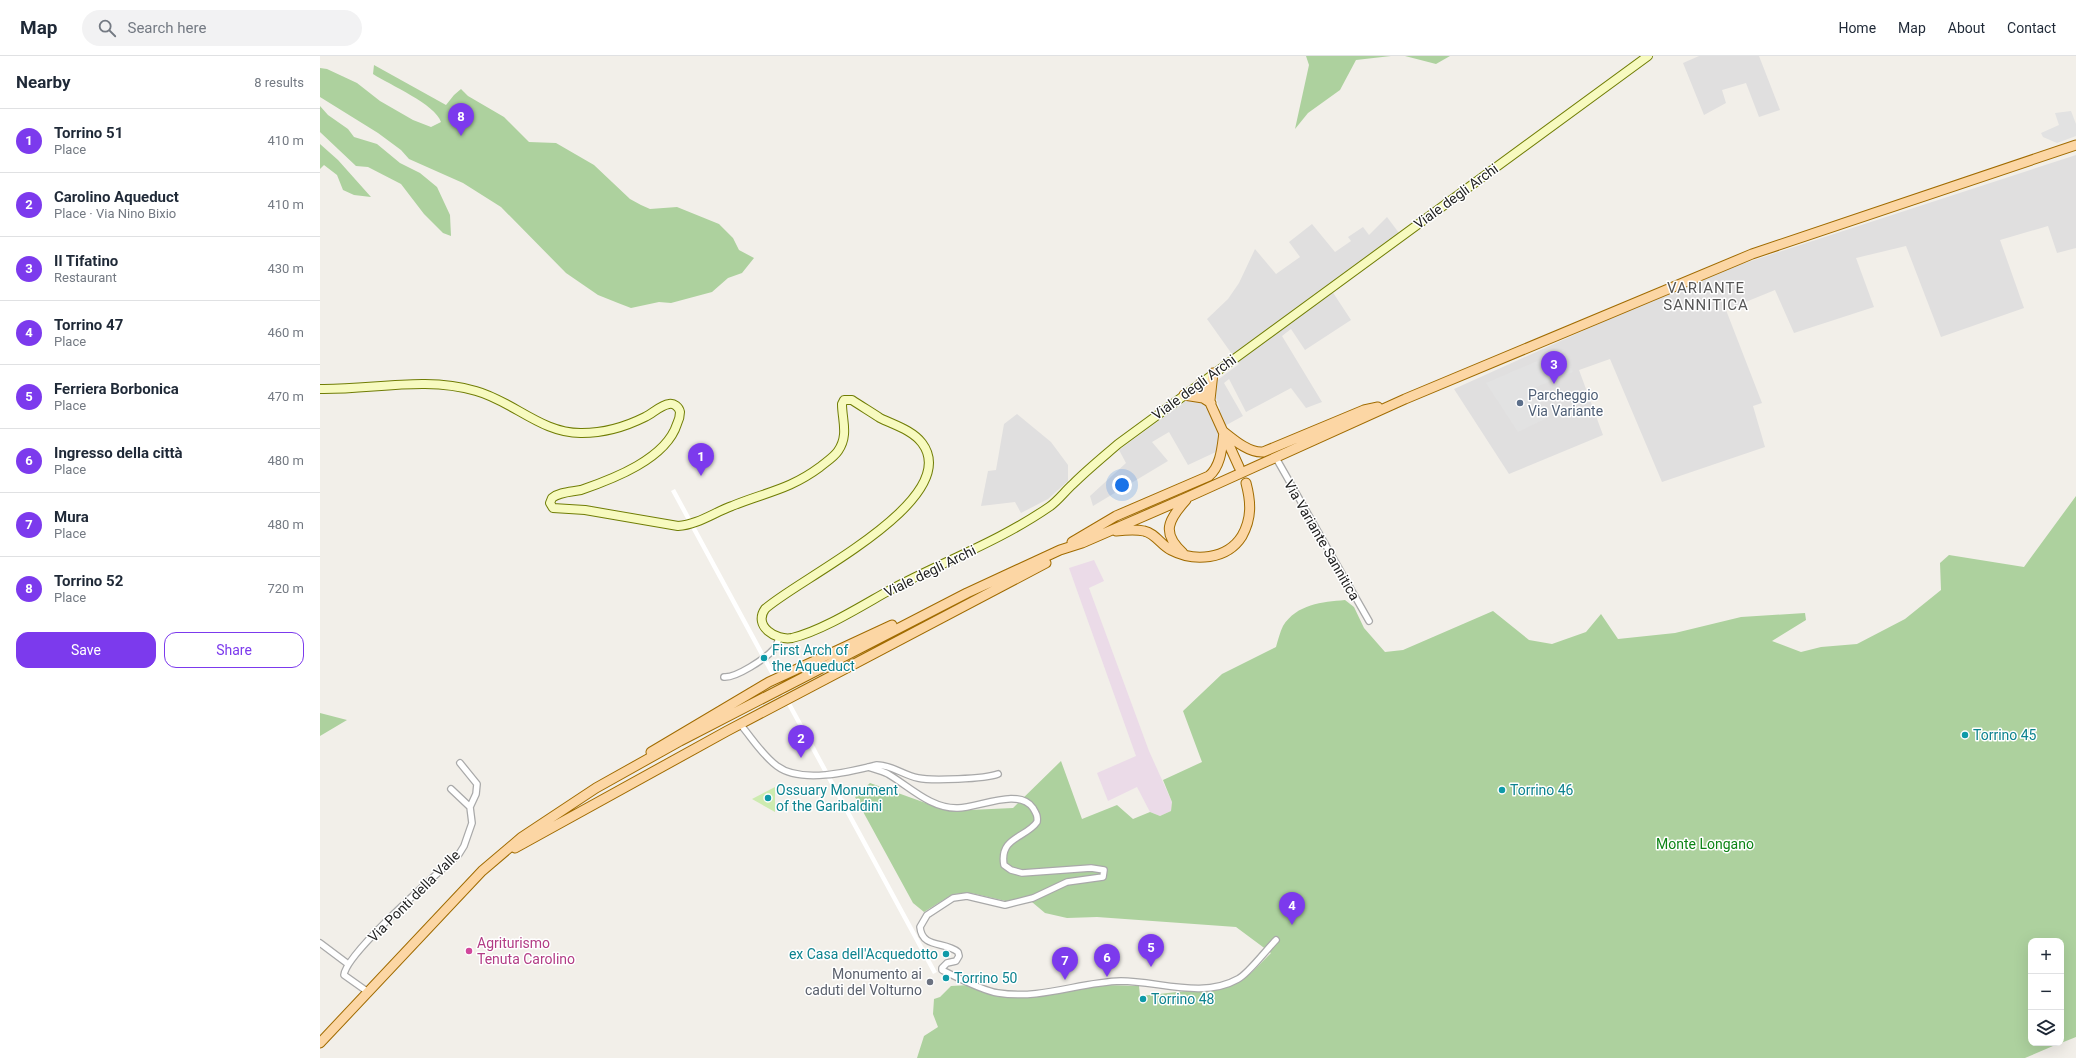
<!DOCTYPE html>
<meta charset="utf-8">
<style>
:root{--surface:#fff;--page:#f2f2f3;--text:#1f2937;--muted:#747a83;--line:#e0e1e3;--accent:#7c3aed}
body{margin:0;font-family:Roboto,sans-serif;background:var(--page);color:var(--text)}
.controls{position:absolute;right:12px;bottom:12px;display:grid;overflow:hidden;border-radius:8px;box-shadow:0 4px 16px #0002}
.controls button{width:36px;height:36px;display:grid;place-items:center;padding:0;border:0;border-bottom:1px solid var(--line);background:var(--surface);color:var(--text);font:20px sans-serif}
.you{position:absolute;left:802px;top:429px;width:14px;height:14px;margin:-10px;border:3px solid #fff;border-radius:50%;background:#1a73e8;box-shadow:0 0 0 6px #1a73e833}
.badge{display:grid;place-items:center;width:26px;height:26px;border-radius:50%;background:var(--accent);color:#fff;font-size:13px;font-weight:700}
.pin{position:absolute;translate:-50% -33px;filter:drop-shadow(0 1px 2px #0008)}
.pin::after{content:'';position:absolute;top:21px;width:14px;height:12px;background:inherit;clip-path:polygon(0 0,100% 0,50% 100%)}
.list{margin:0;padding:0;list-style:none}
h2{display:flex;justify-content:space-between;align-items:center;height:52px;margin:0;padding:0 16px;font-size:17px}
h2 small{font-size:13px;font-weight:400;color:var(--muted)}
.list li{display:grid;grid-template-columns:26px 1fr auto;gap:12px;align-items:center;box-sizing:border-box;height:64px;padding:0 16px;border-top:1px solid var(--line)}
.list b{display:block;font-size:15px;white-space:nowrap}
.list p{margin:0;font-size:13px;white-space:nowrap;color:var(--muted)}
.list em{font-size:13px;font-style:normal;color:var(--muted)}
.actions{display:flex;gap:8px;padding:12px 16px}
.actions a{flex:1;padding:9px 0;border:1px solid var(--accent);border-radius:12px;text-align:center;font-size:14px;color:var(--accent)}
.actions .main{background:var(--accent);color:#fff}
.icon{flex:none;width:22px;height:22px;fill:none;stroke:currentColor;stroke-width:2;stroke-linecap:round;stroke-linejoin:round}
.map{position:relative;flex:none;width:1756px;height:1002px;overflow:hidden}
header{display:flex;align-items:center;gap:24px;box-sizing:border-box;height:56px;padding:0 20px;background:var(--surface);border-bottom:1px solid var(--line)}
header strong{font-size:19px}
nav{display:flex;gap:22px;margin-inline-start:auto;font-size:14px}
.search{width:280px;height:36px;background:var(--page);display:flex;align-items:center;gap:10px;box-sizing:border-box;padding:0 14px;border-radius:22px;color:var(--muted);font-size:15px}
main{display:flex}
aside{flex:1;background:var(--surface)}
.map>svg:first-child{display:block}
.residential{fill:#e0dfdf}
.industrial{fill:#ebdbe8}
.grass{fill:#cdebb0}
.forest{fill:#add19e}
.parking{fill:#e2e2e2}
.pier{fill:#fff}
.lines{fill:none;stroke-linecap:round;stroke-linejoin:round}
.street-casing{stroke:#a9a9a9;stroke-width:8}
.secondary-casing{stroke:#707d05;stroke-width:10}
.primary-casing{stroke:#a06b00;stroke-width:11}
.street{stroke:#fff;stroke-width:5.5}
.secondary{stroke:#f7fabf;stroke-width:8}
.primary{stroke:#fcd6a4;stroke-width:9}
.service-dot{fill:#5c6f8a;stroke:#fff;stroke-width:1.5}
.culture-dot{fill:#0f9aa8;stroke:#fff;stroke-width:1.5}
.hotel-dot{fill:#d1479c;stroke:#fff;stroke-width:1.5}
.worship-dot{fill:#6b7280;stroke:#fff;stroke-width:1.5}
.labels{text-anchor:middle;stroke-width:3;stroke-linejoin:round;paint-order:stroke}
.street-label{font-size:14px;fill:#222;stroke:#fff}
.service-label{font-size:14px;fill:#4e5e75;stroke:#fff;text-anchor:start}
.culture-label{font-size:14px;fill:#0d838f;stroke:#fff;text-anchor:start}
.park-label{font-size:14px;fill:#0c8416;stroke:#fff}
.hotel-label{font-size:14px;fill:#b23c85;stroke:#fff;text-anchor:start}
.worship-label{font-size:14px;fill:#5b616d;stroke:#fff;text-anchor:end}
.neighbourhood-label{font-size:15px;letter-spacing:1px;fill:#555;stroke:#fff}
</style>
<header>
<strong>Map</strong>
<div class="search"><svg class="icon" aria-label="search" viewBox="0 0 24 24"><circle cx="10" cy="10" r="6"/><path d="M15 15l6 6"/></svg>Search here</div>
<nav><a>Home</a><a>Map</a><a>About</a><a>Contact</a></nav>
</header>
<main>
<aside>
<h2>Nearby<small>8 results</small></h2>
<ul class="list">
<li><span class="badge">1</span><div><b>Torrino 51</b><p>Place</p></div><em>410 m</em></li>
<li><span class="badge">2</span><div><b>Carolino Aqueduct</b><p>Place · Via Nino Bixio</p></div><em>410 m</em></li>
<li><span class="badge">3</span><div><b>Il Tifatino</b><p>Restaurant</p></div><em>430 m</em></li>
<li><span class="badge">4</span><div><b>Torrino 47</b><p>Place</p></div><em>460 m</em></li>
<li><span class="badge">5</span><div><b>Ferriera Borbonica</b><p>Place</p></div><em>470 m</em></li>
<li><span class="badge">6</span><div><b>Ingresso della città</b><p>Place</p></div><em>480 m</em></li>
<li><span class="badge">7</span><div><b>Mura</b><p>Place</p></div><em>480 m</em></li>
<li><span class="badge">8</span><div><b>Torrino 52</b><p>Place</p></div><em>720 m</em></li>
</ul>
<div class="actions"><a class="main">Save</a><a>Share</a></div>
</aside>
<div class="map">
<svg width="1756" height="1002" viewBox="0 0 1756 1002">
<rect width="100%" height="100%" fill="#f2efe9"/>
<path class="residential" d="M1379,0h60l21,54 -21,7 -13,-34 -24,7 4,13 -22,12 -21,-52z
M1756,99v93l-19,5 -9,-27 -48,14 24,68 -83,29 -35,-91 -50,12 18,49 -80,26 -19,-43 -49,20 36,93 -9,3 12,41 -103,35 -52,-123 -31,11 24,65 -94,39 -55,-85 248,-112z
M1067,161l12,16 -71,52 23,35 -46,30 -14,-21 -9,7 40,66 -16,6 -15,-20 -45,24 -17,-33 -5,4 19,33 -24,13 2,5 -3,17 -30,14 -19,-33 -17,10 16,19 -75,45 -3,-10 36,-33 -7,-13 68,-50 17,3 7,10 9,-4 -4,-11 -1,-16 24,-18 -32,-45 21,-20 11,-16 16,-34 21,25 24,-17 -11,-15 23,-18 23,28 16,-11 -3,-4 15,-10 6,8z
M697,358l34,28 17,23v16l-20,18 -27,14 -6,-11 -34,4 7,-35 8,-1 8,-46z"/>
<path class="industrial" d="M774,504l10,21 -15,7 60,163 23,51 -1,9 -11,5 -10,-4 -13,-25 -29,14 -11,-28 39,-17 -67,-188z"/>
<path class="grass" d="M455,731v25l-23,-13z"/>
<path class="forest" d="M986,0h85l-35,4 -16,30 -32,23 -13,16 14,-64z
M1085,0h45l-14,8z
M54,9l72,40 8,-10 7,-6 7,7 36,21 25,25 27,1 38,22 36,34 11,6 9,4 27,-2 42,17 14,14 6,12 15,8 -12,15 -14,5 -16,14 -41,11 -12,-1 -28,6 -13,-5 -20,-8 -32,-22 -65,-66 -38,-24 -54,-24 -8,-9 -23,-17 -58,-36v-29l7,1 30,14 23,18 33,19 18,7 10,-5c-6,-18 -51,-37 -68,-48z
M0,50l8,9 20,14 6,8 23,7 23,19 20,10 17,14 13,28 1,21 -8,-3 -19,-19 -23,-30 -33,-17 -12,-1 -36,-34z
M0,88l18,16 33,37 -17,-2 -11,-5 -6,-15 -13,-10 -4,4z
M1756,440v541l-15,6v-102h-30v102h29l-35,15h-1108l7,-22 14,-9 -5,-13 1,-15 6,-2 11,-11 19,-1 15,7 27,5 19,-5 23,1 51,-8 34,1 1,10 84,-9 27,-14 20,-20 -35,-26 -139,-10 -30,1 -22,-5 -19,-16 -16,5 -39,-9 -18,1 -29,18 -11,-9 -58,-106 15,-14 78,28 65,-3 48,-47 21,58 35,-14 16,14 17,-7 10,4 11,-5 1,-9 -9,-22 39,-18 -19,-51 39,-37 54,-27c2,-7 4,-15 7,-21 14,-22 39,-24 62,-26l9,7 10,21 21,24 18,-2 90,-39 36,29 23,4 34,-12 15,-18 17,25 57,-6 66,-16 64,-4 1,7 -34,21 29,11 20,-5 36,-3 48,-25 36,-29 -1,-27 9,-8 75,12z
M0,657l27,7 -27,16z"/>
<path class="parking" d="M1751,55l5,13v12l-19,7 -14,-6 -2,-4 18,-8 -4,-12z
M1243,294l10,22 -39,16 13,30 -29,14 -32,-49z"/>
<path class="pier" d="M355,433l262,483 -4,2 -262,-483z"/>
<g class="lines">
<g class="street-casing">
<path id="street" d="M956,402l93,163
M404,621c12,1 41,-18 50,-28 2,-3 4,-7 5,-11
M420,668c12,14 22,31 37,42 24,18 72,6 100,-1 15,0 26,10 41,13 13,3 67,1 80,-4
M548,711c6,2 14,4 20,7 22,13 43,35 70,34 20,0 61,-21 75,0 3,5 5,8 4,14 -11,16 -38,15 -33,43l7,5 11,3 69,-5 13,2 -1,7 -36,5 -34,16 -28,7 -38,-9 -14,2 -26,17 -7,12c2,22 25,14 38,25l1,4 -3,5 -9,2 -5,5v2c14,7 41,21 56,23 44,7 81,-11 123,-12 37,0 82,18 117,-2 10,-5 28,-29 38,-39
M131,733l19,18
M0,887l28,21
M48,936l-24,-17c2,-22 94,-102 115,-121l5,-8 8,-23 -2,-16 6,-13 1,-10 -17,-21"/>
</g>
<g class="secondary-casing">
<path id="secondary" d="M0,333c52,1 105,-13 156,2 37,10 66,43 106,42 23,0 43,-6 63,-16 8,-4 16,-12 24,-13 5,-1 10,3 11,8 0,4 -1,8 -3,12 -11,35 -64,55 -96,66 -10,2 -22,2 -29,8l-2,5 3,5 32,2 93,16c19,-1 37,-14 54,-20 34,-14 57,-16 88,-39 6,-5 14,-10 18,-16 11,-16 4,-31 4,-47l2,-4h8c9,6 19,12 28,18 14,7 32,12 42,25 43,57 -126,137 -157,166 -12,17 11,32 27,29 30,-7 71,-33 98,-48 52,-28 110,-49 159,-83 9,-6 16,-16 24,-23 14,-14 30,-27 45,-40l530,-388"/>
</g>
<g class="primary-casing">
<path id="primary" d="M881,327l38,84
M864,339l19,3 8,5
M890,344l3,-27
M904,376c10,8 25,21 39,20l101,-42 14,-3
M796,475c9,-1 19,-2 28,0 11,2 17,14 27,19 23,12 56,10 71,-14 10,-18 9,-34 4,-53
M752,486l44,-26 93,-40c12,-10 13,-29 15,-44
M863,497c-22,-20 -15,-33 3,-53
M331,696l118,-70 123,-57
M195,792l212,-117 319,-168
M0,987l162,-172 40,-34 74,-49 84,-47 287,-148 93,-43 22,-7 106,-46 217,-98 347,-145 324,-109"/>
</g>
<use href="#street" class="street"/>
<use href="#secondary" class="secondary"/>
<use href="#primary" class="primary"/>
</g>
<circle class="service-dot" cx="1200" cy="347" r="4"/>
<g class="culture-dot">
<circle cx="444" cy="602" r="4"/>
<circle cx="1645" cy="679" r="4"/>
<circle cx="1182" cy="734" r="4"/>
<circle cx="448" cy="742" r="4"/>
<circle cx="626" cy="898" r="4"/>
<circle cx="626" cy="922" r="4"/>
<circle cx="823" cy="943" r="4"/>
</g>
<circle class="hotel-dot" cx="149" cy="895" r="4"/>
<circle class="worship-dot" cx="610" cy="926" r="4"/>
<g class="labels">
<g class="street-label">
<text transform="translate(1136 140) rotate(-36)" y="5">Viale degli Archi</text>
<text transform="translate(874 331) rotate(-36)" y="5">Viale degli Archi</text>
<text transform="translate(1002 484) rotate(60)" y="5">Via Variante Sannitica</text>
<text transform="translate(610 515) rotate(-26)" y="5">Viale degli Archi</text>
<text transform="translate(94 840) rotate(-45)" y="5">Via Ponti della Valle</text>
</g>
<g class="service-label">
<text x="1208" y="344">Parcheggio<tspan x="1208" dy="16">Via Variante</tspan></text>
</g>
<g class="culture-label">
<text x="452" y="599">First Arch of<tspan x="452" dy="16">the Aqueduct</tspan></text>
<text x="1653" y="684">Torrino 45</text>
<text x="456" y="739">Ossuary Monument<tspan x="456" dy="16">of the Garibaldini</tspan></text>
<text x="1190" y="739">Torrino 46</text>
<text x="618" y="903" text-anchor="end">ex Casa dell'Acquedotto</text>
<text x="634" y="927">Torrino 50</text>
<text x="831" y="948">Torrino 48</text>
</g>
<g class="park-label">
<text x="1385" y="793">Monte Longano</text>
</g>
<g class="hotel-label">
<text x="157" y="892">Agriturismo<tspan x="157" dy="16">Tenuta Carolino</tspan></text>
</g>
<g class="worship-label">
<text x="602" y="923">Monumento ai<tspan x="602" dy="16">caduti del Volturno</tspan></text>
</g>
<g class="neighbourhood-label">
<text x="1386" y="237">VARIANTE<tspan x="1386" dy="17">SANNITICA</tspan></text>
</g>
</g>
</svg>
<div class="controls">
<button>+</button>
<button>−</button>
<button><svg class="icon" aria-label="layers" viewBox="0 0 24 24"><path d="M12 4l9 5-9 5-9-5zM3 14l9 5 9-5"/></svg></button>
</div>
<div class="you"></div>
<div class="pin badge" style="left:381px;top:420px">1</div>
<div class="pin badge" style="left:481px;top:702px">2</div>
<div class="pin badge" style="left:1234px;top:328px">3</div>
<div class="pin badge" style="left:972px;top:869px">4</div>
<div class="pin badge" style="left:831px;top:911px">5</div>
<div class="pin badge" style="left:787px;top:921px">6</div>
<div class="pin badge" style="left:745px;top:924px">7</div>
<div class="pin badge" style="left:141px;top:80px">8</div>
</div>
</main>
